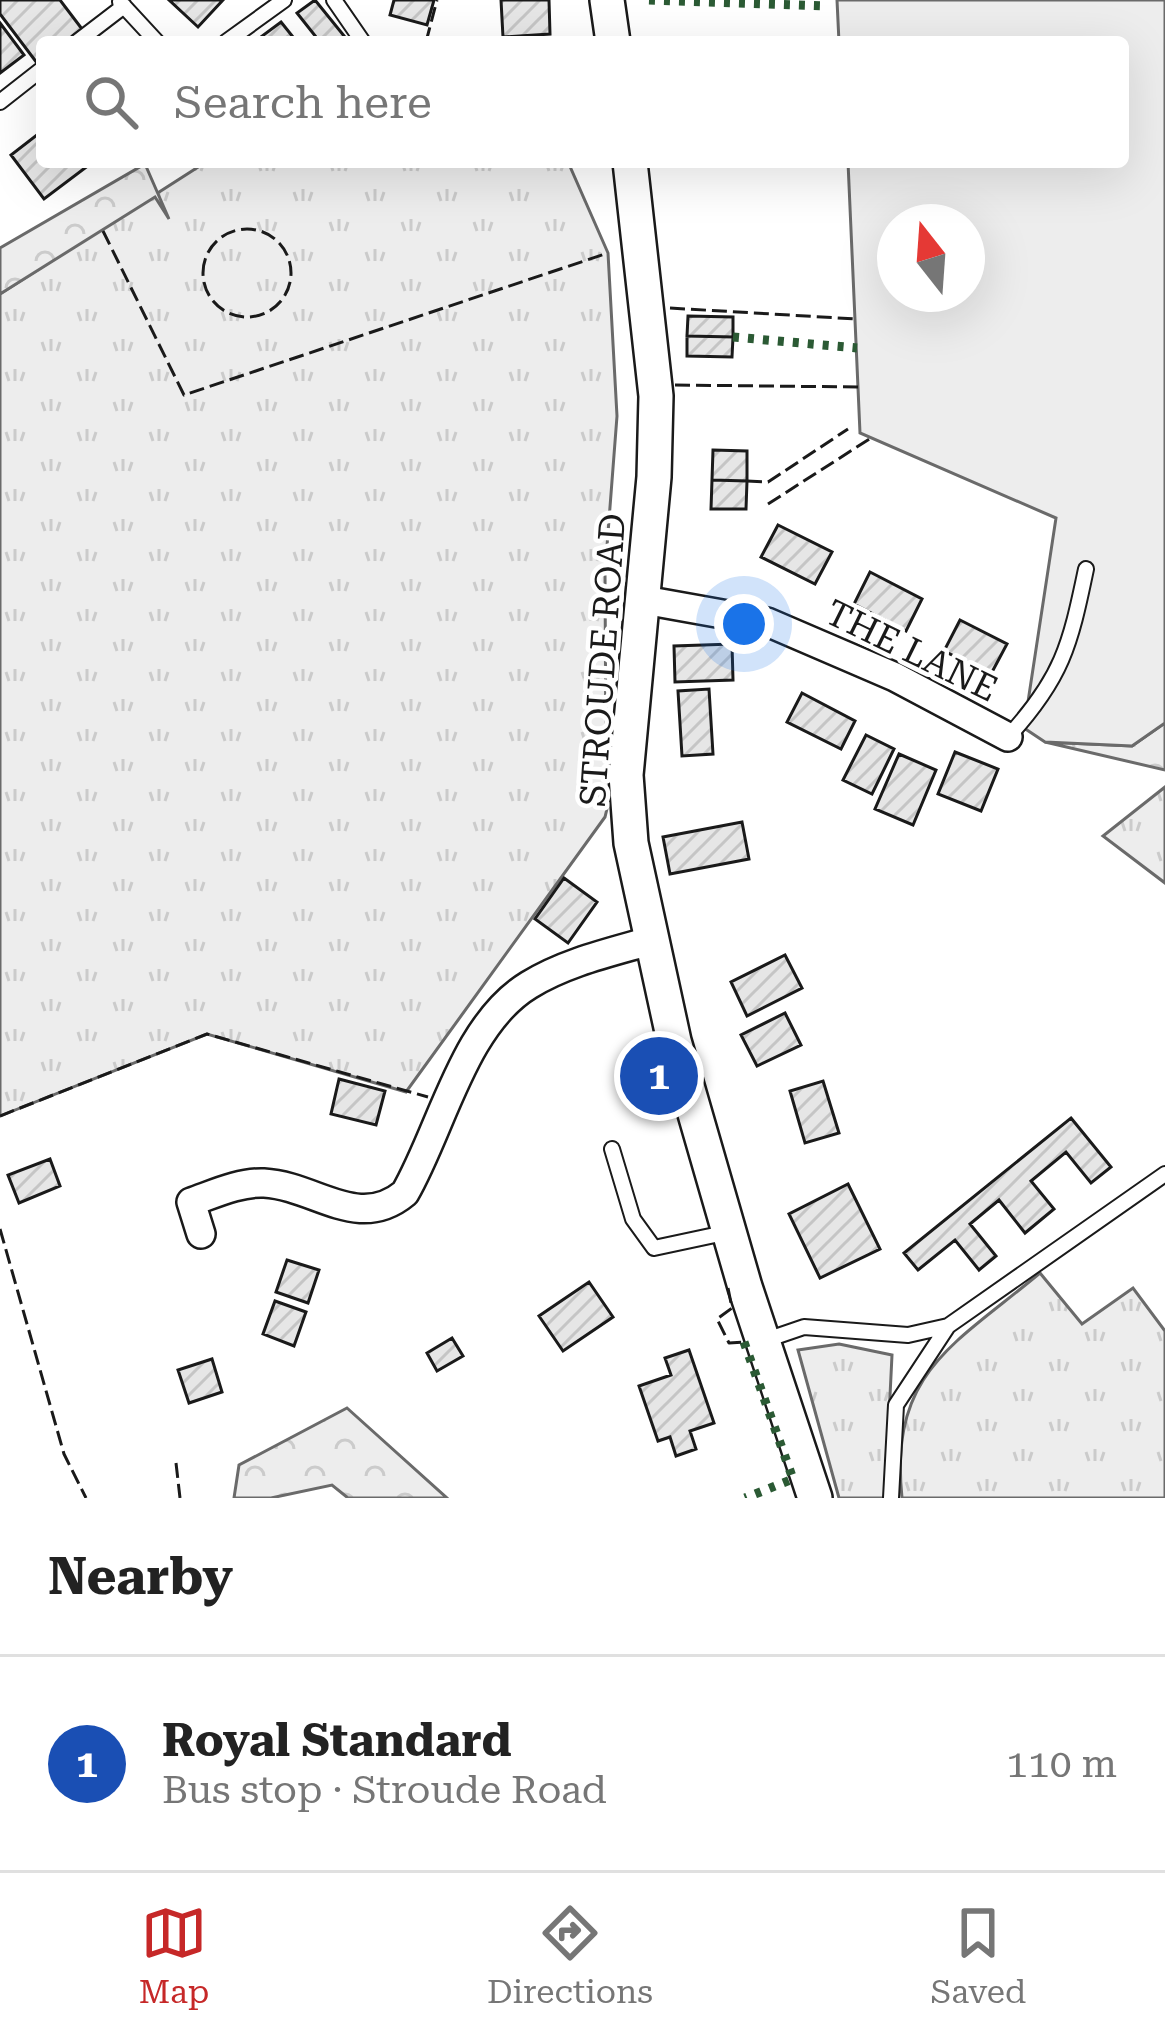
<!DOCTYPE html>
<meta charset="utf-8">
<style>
:root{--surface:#fff;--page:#f2f2f2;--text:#222;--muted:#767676;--line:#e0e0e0;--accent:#c62828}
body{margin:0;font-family:"Roboto Serif",serif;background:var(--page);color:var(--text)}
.compass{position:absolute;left:877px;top:204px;width:108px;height:108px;border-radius:50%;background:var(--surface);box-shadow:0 12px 48px #0002;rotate:343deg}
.you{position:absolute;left:744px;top:624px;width:42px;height:42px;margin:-30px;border:9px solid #fff;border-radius:50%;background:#1a73e8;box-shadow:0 0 0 18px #1a73e833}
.badge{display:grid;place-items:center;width:78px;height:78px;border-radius:50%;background:var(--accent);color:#fff;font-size:39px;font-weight:700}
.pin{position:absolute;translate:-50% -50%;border:6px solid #fff;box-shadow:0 3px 12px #0006}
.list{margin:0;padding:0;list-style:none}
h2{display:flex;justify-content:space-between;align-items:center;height:156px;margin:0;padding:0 48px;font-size:51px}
h2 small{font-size:39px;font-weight:400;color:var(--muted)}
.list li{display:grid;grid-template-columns:78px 1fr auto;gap:36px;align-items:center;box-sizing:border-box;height:216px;padding:0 48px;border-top:3px solid var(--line)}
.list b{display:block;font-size:45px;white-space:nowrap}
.list p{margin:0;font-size:39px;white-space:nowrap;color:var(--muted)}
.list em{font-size:39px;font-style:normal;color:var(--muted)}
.icon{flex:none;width:66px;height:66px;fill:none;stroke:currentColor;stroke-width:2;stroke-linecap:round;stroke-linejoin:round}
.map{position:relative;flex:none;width:1165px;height:1498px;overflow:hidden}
.search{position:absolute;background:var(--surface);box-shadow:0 12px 48px #0002;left:36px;right:36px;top:36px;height:132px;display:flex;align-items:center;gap:30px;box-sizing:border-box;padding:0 42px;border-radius:12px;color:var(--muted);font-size:45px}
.sheet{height:372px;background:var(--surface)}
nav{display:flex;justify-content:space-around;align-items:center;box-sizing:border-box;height:168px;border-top:3px solid var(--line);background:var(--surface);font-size:33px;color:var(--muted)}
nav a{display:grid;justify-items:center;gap:6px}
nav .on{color:var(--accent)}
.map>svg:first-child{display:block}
.grass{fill:url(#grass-tufts);stroke:#6a6a6a;stroke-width:3}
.forest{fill:url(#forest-crowns);stroke:#6a6a6a;stroke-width:3}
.built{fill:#ededed;stroke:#6a6a6a;stroke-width:3;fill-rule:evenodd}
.building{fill:url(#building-hatch);stroke:#1a1a1a;stroke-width:3}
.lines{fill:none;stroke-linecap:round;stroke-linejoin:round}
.service-casing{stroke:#1a1a1a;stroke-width:18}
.minor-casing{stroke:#1a1a1a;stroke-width:32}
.tertiary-casing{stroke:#1a1a1a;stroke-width:38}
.service{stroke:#fff;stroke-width:14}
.minor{stroke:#fff;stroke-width:27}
.tertiary{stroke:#fff;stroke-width:33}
.hedge{stroke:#2b5a34;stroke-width:9;stroke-dasharray:6 9;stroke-linecap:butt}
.fence{stroke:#1a1a1a;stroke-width:3;stroke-dasharray:15 6;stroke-linecap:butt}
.labels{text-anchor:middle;stroke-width:9;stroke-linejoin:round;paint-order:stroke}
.street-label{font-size:36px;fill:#1a1a1a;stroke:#fff}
</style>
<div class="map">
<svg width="1165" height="1498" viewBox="0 0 1165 1498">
<defs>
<pattern id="grass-tufts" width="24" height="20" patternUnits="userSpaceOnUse" patternTransform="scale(3)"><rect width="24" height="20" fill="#ededed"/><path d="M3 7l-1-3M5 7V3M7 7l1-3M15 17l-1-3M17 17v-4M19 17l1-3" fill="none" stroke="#cbcbcb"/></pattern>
<pattern id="forest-crowns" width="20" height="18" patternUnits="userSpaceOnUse" patternTransform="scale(3)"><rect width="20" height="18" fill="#ededed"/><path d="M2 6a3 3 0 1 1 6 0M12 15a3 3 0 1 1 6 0" fill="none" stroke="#cbcbcb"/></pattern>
<pattern id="building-hatch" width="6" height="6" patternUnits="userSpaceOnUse" patternTransform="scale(3)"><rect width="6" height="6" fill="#e6e6e6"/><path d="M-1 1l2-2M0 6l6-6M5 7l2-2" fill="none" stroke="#c5c5c5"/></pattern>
</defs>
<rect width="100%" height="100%" fill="#fff"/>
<path class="grass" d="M206,162h362l40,91 9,163 -12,156 1,194 5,26 -6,25 -199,275 -199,-58 -207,82v-822z
M1165,787v96l-62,-47z
M1040,1273l42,51 51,-36 32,43v167h-263c-13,-126 52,-153 138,-225z
M839,1344l53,11 -7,143h-46l-41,-148z"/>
<path class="forest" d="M145,164l24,55 -14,-22 -155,97v-46z
M1165,723v47l-120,-28 87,4z
M347,1408l100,90h-99l-16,-13 -61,13h-37l5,-33z"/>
<path class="built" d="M837,0h328v723l-33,23 -87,-4 -21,-14 32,-210 -196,-85 -12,-271h275v-120h-284zM895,222h72v72h-72z"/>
<path class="building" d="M0,0h60l22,29 -17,13h-23l-5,21 -37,-49z
M169,0h54l-25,27z
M315,0l34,42h-29l-23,-29z
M394,0h40l-7,25 -37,-10z
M501,0h48l1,34 -47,3z
M281,22l16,20h-43z
M0,23l24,32 -24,18z
M42,131v31h51l-49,37 -33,-44z
M688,316l45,1v20l-46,-1z
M687,336l46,1 -1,20 -45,-1z
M713,450l34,1v30l-35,-1z
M712,480l35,1 -1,28h-35z
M778,525l54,27 -17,32 -54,-27z
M870,572l52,27 -16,32 -52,-27z
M960,620l47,24 -16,30 -47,-23z
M732,644l1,36 -58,2 -1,-36z
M709,689l4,65 -31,2 -4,-65z
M802,693l53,28 -14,28 -54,-27z
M866,735l28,14 -22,45 -29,-14z
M955,752l43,17 -17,42 -43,-17z
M899,754l37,16 -23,55 -38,-16z
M742,822l7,37 -79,15 -7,-37z
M564,878l33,24 -29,41 -33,-24z
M785,955l17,33 -55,28 -16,-34z
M785,1013l16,32 -44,21 -16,-31z
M339,1079l46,12 -9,34 -45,-11z
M823,1081l16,52 -34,10 -15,-52z
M1071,1118l40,49 -20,16 -25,-31 -35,29 23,28 -29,24 -26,-33 -29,24 26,32 -17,14 -24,-30 -37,30 -14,-17z
M50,1159l10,27 -41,17 -11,-28z
M848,1184l32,65 -60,29 -31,-64z
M287,1260l32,10 -11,33 -32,-11z
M589,1282l24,35 -50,34 -24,-35z
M275,1301l31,11 -12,34 -31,-12z
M452,1338l11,18 -26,15 -10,-18z
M689,1350l25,73 -24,8 6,18 -20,7 -6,-19 -12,4 -19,-55 32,-11 -6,-17z
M212,1359l10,33 -33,11 -11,-33z"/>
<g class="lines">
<g class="service-casing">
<path id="service" d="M334,0l29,42
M120,2l37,40
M77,42l47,-36
M226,42l58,-42
M0,102l42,-33
M1008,737c54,-59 62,-91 78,-168
M612,1149l21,70 21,29 75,-16
M766,1340l38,-13 104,8 40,-9 217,-152
M891,1498l5,-93 52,-79"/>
</g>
<g class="minor-casing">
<path id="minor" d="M644,600l123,22 128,55 113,60
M201,1234l-10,-32c23,-8 48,-20 73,-19 52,3 94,49 141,10 37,-64 58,-168 124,-208 37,-23 83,-33 124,-45"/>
</g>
<g class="tertiary-casing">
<path id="tertiary" d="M607,0l6,42
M630,162l26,234 -2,81 -28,298 5,68 43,198 71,246 70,211"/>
</g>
<use href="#service" class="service"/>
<use href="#minor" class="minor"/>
<use href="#tertiary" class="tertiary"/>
<path class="hedge" d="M649,0l176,6
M733,337l124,11
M744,1342l49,137 -48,19"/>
<path class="fence" d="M426,42l11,-42
M203 273a44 44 0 1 1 88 0a44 44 0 1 1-88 0Z
M103,231l81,164 424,-142
M670,308l186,11
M675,385l183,2
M747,481l21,1 80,-53
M768,504l103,-66
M0,1116l207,-82 221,63
M0,1229l64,225 22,44
M728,1288l4,20 -15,11 12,24 15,-1
M176,1463l4,35"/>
</g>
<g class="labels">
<g class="street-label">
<text transform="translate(912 650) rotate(26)" y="13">THE LANE</text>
<text transform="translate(602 660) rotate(-86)" y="13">STROUDE ROAD</text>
</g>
</g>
</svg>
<svg class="compass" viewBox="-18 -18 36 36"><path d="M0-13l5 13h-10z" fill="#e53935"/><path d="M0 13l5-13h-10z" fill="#767676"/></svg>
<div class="you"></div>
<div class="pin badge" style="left:659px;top:1076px;background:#1a4fb4">1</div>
<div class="search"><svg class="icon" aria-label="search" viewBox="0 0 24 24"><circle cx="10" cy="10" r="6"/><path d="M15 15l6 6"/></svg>Search here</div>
</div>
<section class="sheet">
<h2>Nearby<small></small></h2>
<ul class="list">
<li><span class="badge" style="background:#1a4fb4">1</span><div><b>Royal Standard</b><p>Bus stop · Stroude Road</p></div><em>110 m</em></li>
</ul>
</section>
<nav>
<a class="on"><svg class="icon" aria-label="map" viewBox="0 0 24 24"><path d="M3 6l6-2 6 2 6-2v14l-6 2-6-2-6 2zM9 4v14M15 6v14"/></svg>Map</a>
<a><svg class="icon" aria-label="directions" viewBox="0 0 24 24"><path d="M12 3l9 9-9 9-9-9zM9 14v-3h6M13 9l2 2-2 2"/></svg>Directions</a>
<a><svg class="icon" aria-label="saved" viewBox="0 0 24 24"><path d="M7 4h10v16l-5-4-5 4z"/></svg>Saved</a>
</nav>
